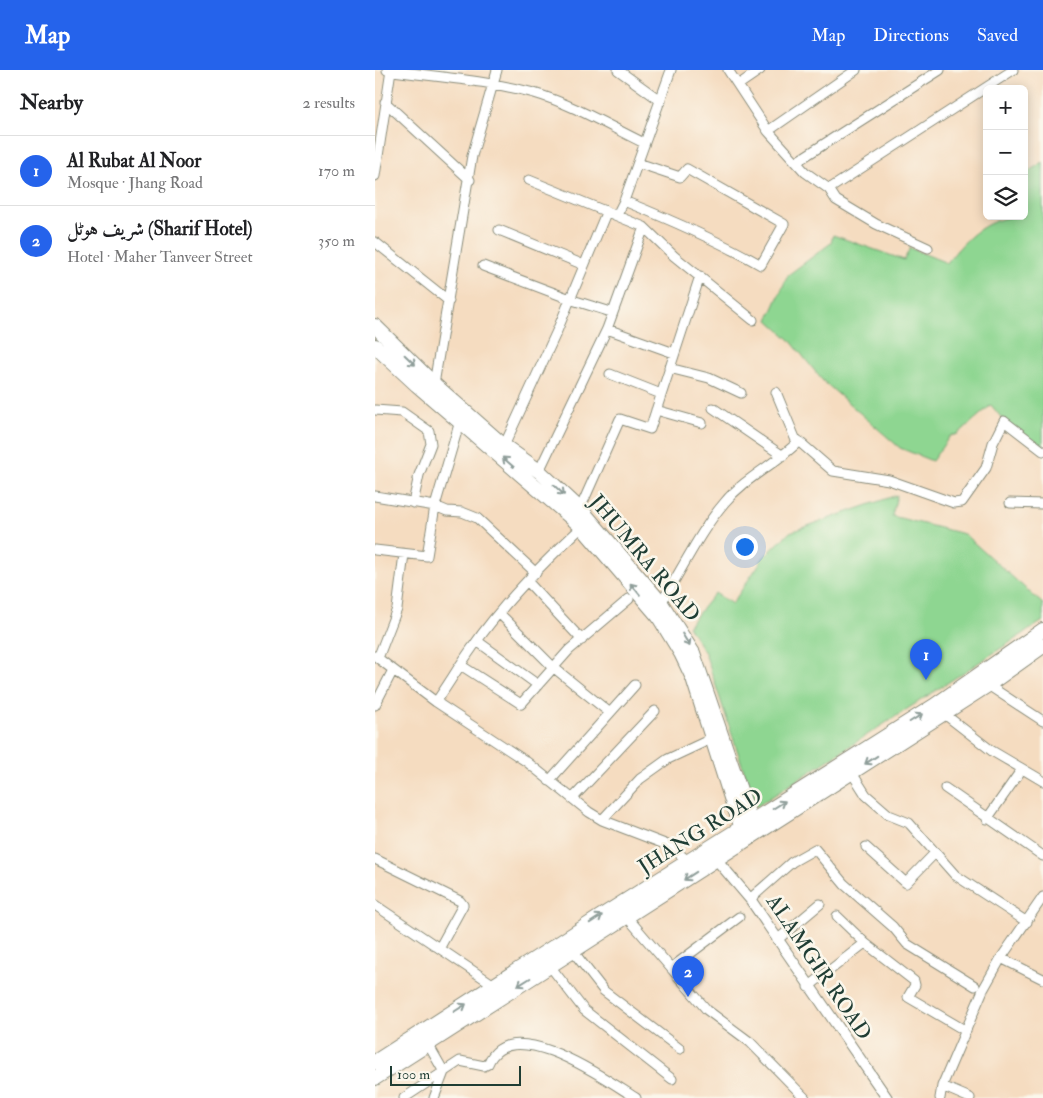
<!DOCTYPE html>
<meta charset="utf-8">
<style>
:root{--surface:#fff;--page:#f6f6f6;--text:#202124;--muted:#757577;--line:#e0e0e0;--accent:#2563eb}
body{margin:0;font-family:"IM FELL Double Pica",Amiri,serif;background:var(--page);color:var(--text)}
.controls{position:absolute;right:15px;top:15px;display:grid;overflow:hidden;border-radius:8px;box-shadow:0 2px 12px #0003}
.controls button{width:45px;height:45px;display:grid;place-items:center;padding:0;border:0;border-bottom:1px solid var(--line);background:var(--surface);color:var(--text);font:25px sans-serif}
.scale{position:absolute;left:15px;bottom:12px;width:131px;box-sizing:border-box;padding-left:5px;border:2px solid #1f3d34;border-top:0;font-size:14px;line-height:18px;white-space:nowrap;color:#1f3d34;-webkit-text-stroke:4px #fbf7ec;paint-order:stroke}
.you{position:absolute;left:369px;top:476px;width:18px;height:18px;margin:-12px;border:4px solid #fff;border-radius:50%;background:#1a73e8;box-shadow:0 0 0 8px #1a73e833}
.badge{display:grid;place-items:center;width:32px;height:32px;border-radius:50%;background:var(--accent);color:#fff;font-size:16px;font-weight:700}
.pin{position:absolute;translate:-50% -41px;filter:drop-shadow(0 1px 2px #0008)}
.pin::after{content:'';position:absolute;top:26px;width:18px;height:15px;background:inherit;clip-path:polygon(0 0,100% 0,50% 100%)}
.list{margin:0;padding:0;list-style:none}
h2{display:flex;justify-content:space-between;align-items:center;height:65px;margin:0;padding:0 20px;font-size:21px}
h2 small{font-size:16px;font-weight:400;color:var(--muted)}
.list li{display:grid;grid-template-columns:32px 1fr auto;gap:15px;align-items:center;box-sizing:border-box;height:70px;padding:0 20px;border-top:1px solid var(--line)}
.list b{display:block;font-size:19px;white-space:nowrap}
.list p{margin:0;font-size:16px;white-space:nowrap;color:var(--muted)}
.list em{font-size:16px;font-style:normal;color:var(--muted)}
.icon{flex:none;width:28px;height:28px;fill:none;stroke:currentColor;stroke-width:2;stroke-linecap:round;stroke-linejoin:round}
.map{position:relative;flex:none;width:668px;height:1028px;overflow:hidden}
header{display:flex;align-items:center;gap:30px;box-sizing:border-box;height:70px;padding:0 25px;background:var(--accent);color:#fff}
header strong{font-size:24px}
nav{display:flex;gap:28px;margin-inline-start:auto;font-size:18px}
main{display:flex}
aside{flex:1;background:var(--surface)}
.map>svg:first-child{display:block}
.green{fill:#8ed691;stroke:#568a62}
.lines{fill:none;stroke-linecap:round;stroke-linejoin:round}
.minor-casing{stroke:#8a8c7a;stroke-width:11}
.tertiary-casing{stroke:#8a8c7a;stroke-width:12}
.primary-casing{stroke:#8a8c7a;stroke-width:16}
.trunk-casing{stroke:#8a8c7a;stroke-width:16}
.minor{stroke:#fff;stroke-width:9}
.tertiary{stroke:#fff;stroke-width:10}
.primary{stroke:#fff;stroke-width:14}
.trunk{stroke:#fff;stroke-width:14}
.oneway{stroke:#8f9e9a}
.labels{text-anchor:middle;stroke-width:5;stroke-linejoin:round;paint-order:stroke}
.street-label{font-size:21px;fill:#1f3d34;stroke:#fbf7ec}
</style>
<header>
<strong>Map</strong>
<nav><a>Map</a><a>Directions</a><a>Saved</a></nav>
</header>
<main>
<aside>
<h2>Nearby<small>2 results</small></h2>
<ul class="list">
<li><span class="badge">1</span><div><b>Al Rubat Al Noor</b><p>Mosque · Jhang Road</p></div><em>170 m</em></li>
<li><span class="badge">2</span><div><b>شریف ہوٹل (Sharif Hotel)</b><p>Hotel · Maher Tanveer Street</p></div><em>350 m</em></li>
</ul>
</aside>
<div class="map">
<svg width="668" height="1028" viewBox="0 0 668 1028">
<rect width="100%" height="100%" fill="#fbf7ec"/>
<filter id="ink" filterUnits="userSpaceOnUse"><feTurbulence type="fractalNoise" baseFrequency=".02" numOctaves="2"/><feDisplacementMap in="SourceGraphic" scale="10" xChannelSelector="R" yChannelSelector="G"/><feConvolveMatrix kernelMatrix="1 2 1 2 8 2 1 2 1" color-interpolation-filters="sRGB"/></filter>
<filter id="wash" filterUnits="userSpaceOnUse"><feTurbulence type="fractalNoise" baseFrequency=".0096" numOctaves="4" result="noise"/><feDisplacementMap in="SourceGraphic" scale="20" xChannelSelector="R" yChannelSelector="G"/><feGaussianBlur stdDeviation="1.12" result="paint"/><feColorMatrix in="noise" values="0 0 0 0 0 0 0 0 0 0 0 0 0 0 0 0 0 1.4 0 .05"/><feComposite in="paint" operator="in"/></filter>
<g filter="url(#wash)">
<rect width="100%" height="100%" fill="#f5dcc0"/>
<path class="green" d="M668,92v289l-39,-30 -13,-16 -33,29 -8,2 -18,25 -32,-13 -78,-68 -32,-40 -22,-20 20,-45 43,-32 2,-8 71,25 6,-12 37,15c20,-27 42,-47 77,-47v-42z
M522,425l-5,21 72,18 79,70v17l-287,186 -51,-154 -17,-27 27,-33 17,11 32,-47 26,-25z"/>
</g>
<g filter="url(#ink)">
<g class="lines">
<g class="minor-casing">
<path id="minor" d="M12,0c48,7 99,10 147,23 38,11 75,33 110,50
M243,0l43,31
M353,0l40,61 37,41 24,17 7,11 40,24 52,24
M363,15l22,-15
M10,32l85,78
M393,61l88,-61
M421,92l144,-92
M0,106l16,-106
M154,110l115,47 30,29 79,64
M454,119l184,-119
M249,131c47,19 93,39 137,64l23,-41 -97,-55 -7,8 -42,-14
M242,145l7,-14 47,-131
M124,160l85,35
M0,172l74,59
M108,196l87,33
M194,229l42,13
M232,259l67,24
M294,298l40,10 32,15
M235,304l51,20
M57,317l2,-3 38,-228 25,-86
M401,322l19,46 38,33 56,9 65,23 8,-1 24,-34 7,-25 11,-22 39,30
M338,338l70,48
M0,340l27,2 27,19 2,13 -12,31 -6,28
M281,340l46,13
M129,376l53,-115 49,-118 -2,-3
M164,401l68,-142 37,-102
M0,426l60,10 12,5 15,1 15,6 59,55
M635,433l33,1
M205,439l40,-90 30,10 50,-153
M0,480l52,6 8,-50 25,-85
M153,512l54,58
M286,533c21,-33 38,-71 64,-101 21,-25 51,-38 74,-61
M125,544l53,53 57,46
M102,571l61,44
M0,586l61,46 91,60 62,50 13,8 68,26 19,16
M3,588l19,-49 7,-55
M87,596l59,38 48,-54 60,-51
M613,615l55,36
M61,632c12,-17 23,-36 36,-54 28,-41 73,-87 110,-121
M0,635l18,-35
M568,643l49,38 51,30
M477,703l14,22 23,20 20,8 46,52 72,47
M174,711l86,-96
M570,718l98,68
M198,728l82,-87
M612,749l35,-50
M227,750l38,-41 28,-20 45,-21
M491,777l40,36 29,-30
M0,789l85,42 3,4 -23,42
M375,829l42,-37 23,-13 29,35 49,43 14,17 68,42
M0,835l122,82
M462,846l28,27 49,38 1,4 -7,12 58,34
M252,847l80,93 43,32 55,56
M402,870l43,-36
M197,880l32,41 76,58
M626,888l42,21
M175,896l34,44 88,69
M296,898l68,-51
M433,917l57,-44
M53,974l16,28 -10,26
M567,1016l28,12
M29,1028l56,-37 24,5 4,-2c22,-53 119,16 148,34
M565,1028l2,-12 41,-96 18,-32 42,-61"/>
</g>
<g class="tertiary-casing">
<path id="tertiary" d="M341,789l34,40 137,199"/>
</g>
<g class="primary-casing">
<path id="primary" d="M0,256l61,60 68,60 35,25 45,42 77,90 32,50 58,169 6,10
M0,276l42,39 165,142 77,90 22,36 12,25 40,126 13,34"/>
</g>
<g class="trunk-casing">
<path id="trunk" d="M0,992l225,-145 334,-211 109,-76
M0,1008l613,-393 55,-39"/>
</g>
<use href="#minor" class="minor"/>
<use href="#tertiary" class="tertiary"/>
<use href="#primary" class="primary"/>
<use href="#trunk" class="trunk"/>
</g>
<defs><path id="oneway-shaft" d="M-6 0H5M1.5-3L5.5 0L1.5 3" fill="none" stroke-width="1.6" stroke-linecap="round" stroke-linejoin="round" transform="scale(1.25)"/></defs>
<g class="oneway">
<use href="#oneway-shaft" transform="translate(35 290) rotate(44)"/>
<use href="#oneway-shaft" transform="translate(133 392) rotate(-139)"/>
<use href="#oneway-shaft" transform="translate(184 420) rotate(43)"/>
<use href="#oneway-shaft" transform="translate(260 519) rotate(-130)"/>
<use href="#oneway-shaft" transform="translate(311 570) rotate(59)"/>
<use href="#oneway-shaft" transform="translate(541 648) rotate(-32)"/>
<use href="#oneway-shaft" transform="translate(496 690) rotate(147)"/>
<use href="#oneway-shaft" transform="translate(404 735) rotate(-32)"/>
<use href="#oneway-shaft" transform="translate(315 806) rotate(147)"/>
<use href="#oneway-shaft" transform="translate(221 849) rotate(-33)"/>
<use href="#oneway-shaft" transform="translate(149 912) rotate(148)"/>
<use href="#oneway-shaft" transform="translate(85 938) rotate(-32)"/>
</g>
</g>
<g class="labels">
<g class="street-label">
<text transform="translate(270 488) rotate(50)" y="7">JHUMRA ROAD</text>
<text transform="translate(325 761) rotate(-32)" y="7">JHANG ROAD</text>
<text transform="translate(444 897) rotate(56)" y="7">ALAMGIR ROAD</text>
</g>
</g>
</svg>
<div class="controls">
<button>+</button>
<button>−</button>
<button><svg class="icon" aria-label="layers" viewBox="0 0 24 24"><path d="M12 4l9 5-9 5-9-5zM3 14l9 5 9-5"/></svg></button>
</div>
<div class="scale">100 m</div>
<div class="you"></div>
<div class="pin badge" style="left:551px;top:610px">1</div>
<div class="pin badge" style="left:313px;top:927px">2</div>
</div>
</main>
